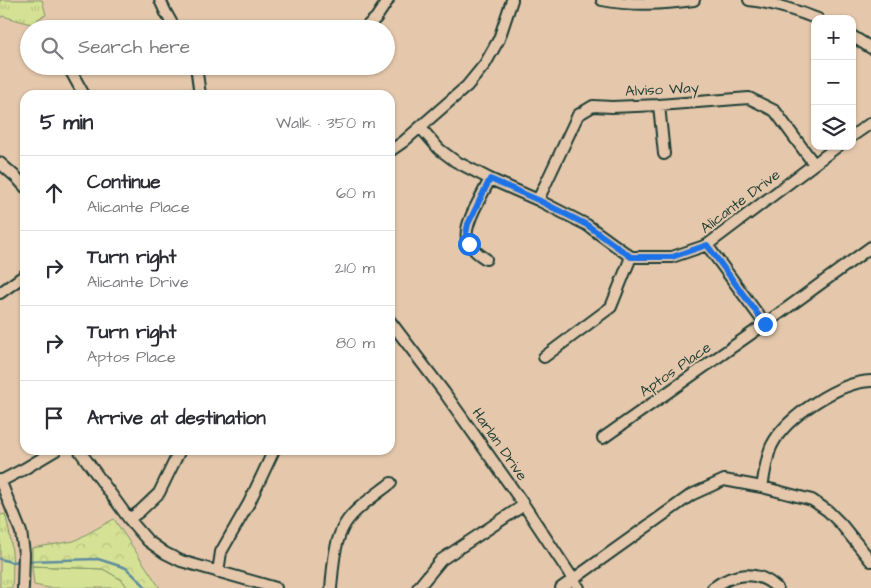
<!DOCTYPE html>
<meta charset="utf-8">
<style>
:root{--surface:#fff;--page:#f7f7f7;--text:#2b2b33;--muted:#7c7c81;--line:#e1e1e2}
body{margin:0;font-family:"Architects Daughter",sans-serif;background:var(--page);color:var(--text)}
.controls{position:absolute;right:15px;top:15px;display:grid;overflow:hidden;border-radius:10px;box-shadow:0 1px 4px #0004}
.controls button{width:45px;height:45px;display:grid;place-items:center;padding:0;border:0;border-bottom:1px solid var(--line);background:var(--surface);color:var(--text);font:25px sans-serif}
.stop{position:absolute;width:15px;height:15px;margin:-11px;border:4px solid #1a73e8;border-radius:50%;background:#fff}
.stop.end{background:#1a73e8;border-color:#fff;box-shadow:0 1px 5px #0008}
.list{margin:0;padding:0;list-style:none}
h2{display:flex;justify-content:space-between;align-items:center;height:65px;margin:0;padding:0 20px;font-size:21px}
h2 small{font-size:16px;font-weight:400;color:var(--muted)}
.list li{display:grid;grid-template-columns:32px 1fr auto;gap:15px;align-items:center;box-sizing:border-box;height:75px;padding:0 20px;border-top:1px solid var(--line)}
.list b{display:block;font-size:19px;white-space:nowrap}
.list p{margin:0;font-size:16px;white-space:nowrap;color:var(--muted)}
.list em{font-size:16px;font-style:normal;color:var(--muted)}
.icon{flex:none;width:28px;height:28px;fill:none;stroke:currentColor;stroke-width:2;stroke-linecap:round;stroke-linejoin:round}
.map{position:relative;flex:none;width:871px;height:588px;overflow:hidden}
.search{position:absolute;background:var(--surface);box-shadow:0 1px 4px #0004;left:20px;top:20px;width:375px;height:55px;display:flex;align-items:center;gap:12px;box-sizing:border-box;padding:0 18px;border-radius:28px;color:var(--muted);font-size:19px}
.panel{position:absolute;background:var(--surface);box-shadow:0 1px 4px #0004;left:20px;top:90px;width:375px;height:365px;border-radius:15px}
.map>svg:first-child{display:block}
.green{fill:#d5e295;stroke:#7a9064}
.forest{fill:url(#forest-crowns);stroke:#7a9064}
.park{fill:url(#park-tufts);stroke:#7a9064}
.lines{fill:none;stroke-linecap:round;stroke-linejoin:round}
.stream{stroke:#5e8d9f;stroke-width:2.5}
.minor-casing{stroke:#1f3d34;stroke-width:14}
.minor{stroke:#e5c8ac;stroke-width:10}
.route{stroke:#1a73e8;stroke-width:6}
.labels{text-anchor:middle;stroke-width:4;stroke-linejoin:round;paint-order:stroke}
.street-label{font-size:15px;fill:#1f3d34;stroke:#e5c8ac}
</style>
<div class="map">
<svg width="871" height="588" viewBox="0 0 871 588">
<defs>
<pattern id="forest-crowns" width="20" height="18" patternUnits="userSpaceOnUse" patternTransform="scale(1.25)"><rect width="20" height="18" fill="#d5e295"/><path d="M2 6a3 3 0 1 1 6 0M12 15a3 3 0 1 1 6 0" fill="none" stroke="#b6c381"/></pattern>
<pattern id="park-tufts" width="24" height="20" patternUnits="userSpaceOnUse" patternTransform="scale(1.25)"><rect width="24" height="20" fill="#d5e295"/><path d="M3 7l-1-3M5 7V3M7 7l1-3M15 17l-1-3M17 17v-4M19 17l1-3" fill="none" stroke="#b6c381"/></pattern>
</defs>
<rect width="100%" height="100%" fill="#e5c8ac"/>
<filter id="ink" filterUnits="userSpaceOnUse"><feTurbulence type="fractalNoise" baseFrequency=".02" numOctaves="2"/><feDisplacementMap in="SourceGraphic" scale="10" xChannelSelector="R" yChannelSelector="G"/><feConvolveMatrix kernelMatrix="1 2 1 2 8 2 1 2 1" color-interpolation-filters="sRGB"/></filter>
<g filter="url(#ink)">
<path class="green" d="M32,566l71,3 19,11 6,8h-79l-15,-3z"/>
<path class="forest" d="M114,519l46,69h-32l-6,-8 -19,-11 -71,-3v-18l42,-7z"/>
<path class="park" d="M0,0h42l4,15 -7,3 -5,7 -31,-9 -3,2z
M5,514c7,25 9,49 7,74h-12v-73z"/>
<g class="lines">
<path class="stream" d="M0,559l11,3 11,-1
M28,561l70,-2 28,9 17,16 3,4"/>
<g class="minor-casing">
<path id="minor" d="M160,0l6,13 9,16
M602,0c31,6 61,4 92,0
M749,0c25,3 46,10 69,19
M364,29l12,-11 12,-18
M852,36l19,12
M68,66l16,29
M196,66l4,29
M659,105l5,49
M420,127l19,22 16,12 35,18 48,21 49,25 44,32h41l35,-12 131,-99
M852,136l19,-13
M390,151l13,-9 64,-56 18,-22 14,-25 13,-39
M0,163l17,15 8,9
M538,200l40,-85 15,-9 19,1 47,-2 90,-7 26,13 39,53
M707,245l58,79
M486,259c-24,-15 -23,-25 -12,-49 5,-10 11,-21 16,-31
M0,293l25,-18
M390,321l54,71 80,113 55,83
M544,357l67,-50 20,-50
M603,438l162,-114 106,-77
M79,450l50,69 19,22 17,12 16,8 95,27
M0,480l21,52 3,21 -1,35
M1,481l23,-12 32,-19
M762,487c2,-10 5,-33 10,-42 14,-28 67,-63 99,-64
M129,519l10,-7 20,-19 21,-43
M218,572l3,-20 28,-49 25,-53
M331,588c2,-20 3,-47 14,-64 9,-15 32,-30 46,-41
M418,588l23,-28 83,-55
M561,588l130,-93 33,-15 38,7 50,13 16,11 13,13 30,37
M713,588c20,-15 44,-19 64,0"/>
</g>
<use href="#minor" class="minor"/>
</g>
</g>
<g class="lines" filter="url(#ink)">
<path class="route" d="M469,244l-3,-10 2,-10 22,-45 48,21 49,25 44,32h41l35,-12 58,79"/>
</g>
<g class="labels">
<g class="street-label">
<text transform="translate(662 89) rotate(-3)" y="5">Alviso Way</text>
<text transform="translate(740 201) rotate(-37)" y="5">Alicante Drive</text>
<text transform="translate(675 369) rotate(-35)" y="5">Aptos Place</text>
<text transform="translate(500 444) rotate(55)" y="5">Harlan Drive</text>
</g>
</g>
</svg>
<div class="controls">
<button>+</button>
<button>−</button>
<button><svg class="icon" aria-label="layers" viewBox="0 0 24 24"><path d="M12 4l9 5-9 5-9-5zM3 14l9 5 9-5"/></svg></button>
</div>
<div class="stop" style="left:469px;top:244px"></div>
<div class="stop end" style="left:765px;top:324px"></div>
<div class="search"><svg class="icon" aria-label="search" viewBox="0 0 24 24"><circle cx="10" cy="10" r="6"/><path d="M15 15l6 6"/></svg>Search here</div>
<section class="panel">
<h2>5 min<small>Walk · 350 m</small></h2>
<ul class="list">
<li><svg class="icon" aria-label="ahead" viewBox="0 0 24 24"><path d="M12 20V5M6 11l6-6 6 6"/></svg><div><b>Continue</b><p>Alicante Place</p></div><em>60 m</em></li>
<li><svg class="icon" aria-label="right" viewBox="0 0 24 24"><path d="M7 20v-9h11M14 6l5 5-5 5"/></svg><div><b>Turn right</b><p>Alicante Drive</p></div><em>210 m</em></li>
<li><svg class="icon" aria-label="right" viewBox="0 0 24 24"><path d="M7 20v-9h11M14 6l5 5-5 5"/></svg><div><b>Turn right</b><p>Aptos Place</p></div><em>80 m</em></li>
<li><svg class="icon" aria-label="arrive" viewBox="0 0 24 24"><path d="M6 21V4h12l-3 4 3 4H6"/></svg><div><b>Arrive at destination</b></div></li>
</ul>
</section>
</div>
